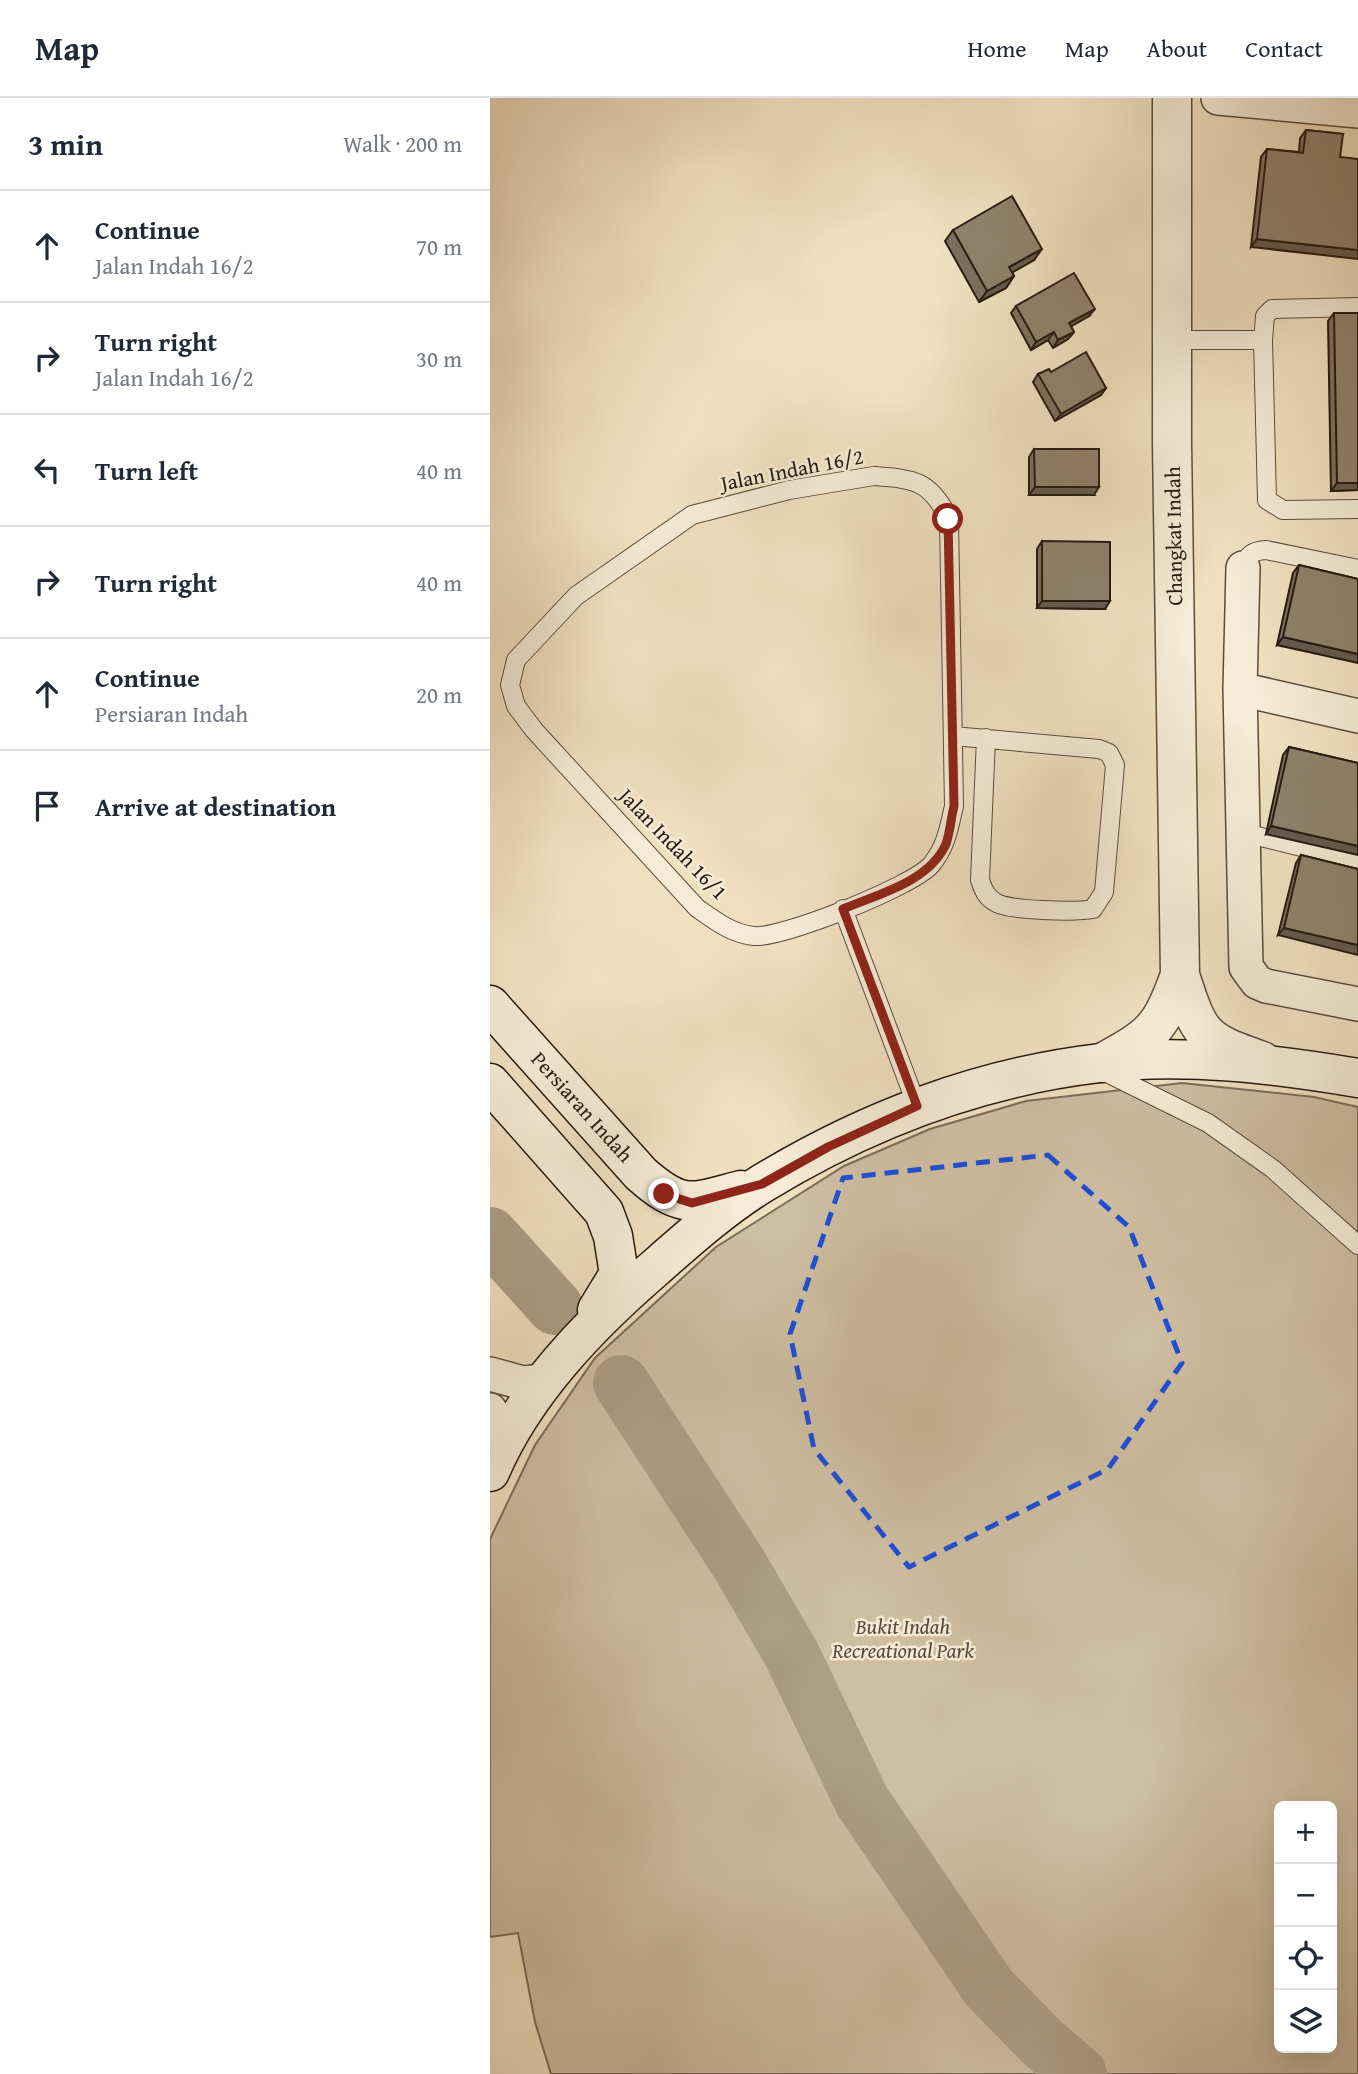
<!DOCTYPE html>
<meta charset="utf-8">
<style>
:root{--surface:#fff;--page:#f2f2f3;--text:#1f2937;--muted:#747a83;--line:#e0e1e3}
body{margin:0;font-family:"Gentium Book Plus",serif;background:var(--page);color:var(--text)}
.controls{position:absolute;right:21px;bottom:21px;display:grid;overflow:hidden;border-radius:10px;box-shadow:0 7px 28px #0002}
.controls button{width:63px;height:63px;display:grid;place-items:center;padding:0;border:0;border-bottom:2px solid var(--line);background:var(--surface);color:var(--text);font:35px sans-serif}
.stop{position:absolute;width:21px;height:21px;margin:-16px;border:5px solid #8f2418;border-radius:50%;background:#fff}
.stop.end{background:#8f2418;border-color:#fff;box-shadow:0 2px 7px #0008}
.list{margin:0;padding:0;list-style:none}
h2{display:flex;justify-content:space-between;align-items:center;height:91px;margin:0;padding:0 28px;font-size:30px}
h2 small{font-size:23px;font-weight:400;color:var(--muted)}
.list li{display:grid;grid-template-columns:46px 1fr auto;gap:21px;align-items:center;box-sizing:border-box;height:112px;padding:0 28px;border-top:2px solid var(--line)}
.list b{display:block;font-size:26px;white-space:nowrap}
.list p{margin:0;font-size:23px;white-space:nowrap;color:var(--muted)}
.list em{font-size:23px;font-style:normal;color:var(--muted)}
.icon{flex:none;width:38px;height:38px;fill:none;stroke:currentColor;stroke-width:2;stroke-linecap:round;stroke-linejoin:round}
.map{position:relative;flex:none;width:868px;height:1976px;overflow:hidden}
header{display:flex;align-items:center;gap:42px;box-sizing:border-box;height:98px;padding:0 35px;background:var(--surface);border-bottom:2px solid var(--line)}
header strong{font-size:33px}
nav{display:flex;gap:38px;margin-inline-start:auto;font-size:24px}
main{display:flex}
aside{flex:1;background:var(--surface)}
.map>svg:first-child{display:block}
.green{fill:#cebea2;stroke:#7b6c5a;stroke-width:2;fill-rule:evenodd}
.lines{fill:none;stroke-linecap:round;stroke-linejoin:round}
.river{stroke:#ac9d84;stroke-width:56}
.service-casing{stroke:#5a4c3d;stroke-width:20}
.minor-casing{stroke:#5a4c3d;stroke-width:36}
.tertiary-casing{stroke:#5a4c3d;stroke-width:41}
.secondary-casing{stroke:#281a11;stroke-width:41}
.service{stroke:#f5ebd6;stroke-width:18}
.minor{stroke:#f5ebd6;stroke-width:33}
.tertiary{stroke:#f5ebd6;stroke-width:38}
.secondary{stroke:#f5ebd6;stroke-width:38}
.wall{fill:#7c6f5d;stroke:#281a11;stroke-width:2}
.shaded-wall{fill:#655a4c;stroke:#281a11;stroke-width:2}
.building{fill:#90816c;stroke:#281a11;stroke-width:2}
.route{stroke:#8f2418;stroke-width:9}
.marked{fill:none;stroke:#1d4ed8;stroke-width:5;stroke-dasharray:14 9;stroke-linejoin:round}
.labels{text-anchor:middle;stroke-width:5;stroke-linejoin:round;paint-order:stroke}
.street-label{font-size:21px;fill:#281a11;stroke:#f5ebd6}
.park-label{font-size:21px;font-style:italic;fill:#5a4b3c;stroke:#f5ebd6}
</style>
<header>
<strong>Map</strong>
<nav><a>Home</a><a>Map</a><a>About</a><a>Contact</a></nav>
</header>
<main>
<aside>
<h2>3 min<small>Walk · 200 m</small></h2>
<ul class="list">
<li><svg class="icon" aria-label="ahead" viewBox="0 0 24 24"><path d="M12 20V5M6 11l6-6 6 6"/></svg><div><b>Continue</b><p>Jalan Indah 16/2</p></div><em>70 m</em></li>
<li><svg class="icon" aria-label="right" viewBox="0 0 24 24"><path d="M7 20v-9h11M14 6l5 5-5 5"/></svg><div><b>Turn right</b><p>Jalan Indah 16/2</p></div><em>30 m</em></li>
<li><svg class="icon" aria-label="left" viewBox="0 0 24 24"><path d="M17 20v-9H6M10 6l-5 5 5 5"/></svg><div><b>Turn left</b></div><em>40 m</em></li>
<li><svg class="icon" aria-label="right" viewBox="0 0 24 24"><path d="M7 20v-9h11M14 6l5 5-5 5"/></svg><div><b>Turn right</b></div><em>40 m</em></li>
<li><svg class="icon" aria-label="ahead" viewBox="0 0 24 24"><path d="M12 20V5M6 11l6-6 6 6"/></svg><div><b>Continue</b><p>Persiaran Indah</p></div><em>20 m</em></li>
<li><svg class="icon" aria-label="arrive" viewBox="0 0 24 24"><path d="M6 21V4h12l-3 4 3 4H6"/></svg><div><b>Arrive at destination</b></div></li>
</ul>
</aside>
<div class="map">
<svg width="868" height="1976" viewBox="0 0 868 1976">
<rect width="100%" height="100%" fill="#f0e0c0"/>
<filter id="stains"><feTurbulence type="fractalNoise" baseFrequency=".00286" numOctaves="4"/><feColorMatrix values="0 0 0 0 .2 0 0 0 0 .09 0 0 0 0 .02 0 0 0 .5 -.17"/></filter>
<radialGradient id="worn" r=".72"><stop offset=".6" stop-color="#630" stop-opacity="0"/><stop offset="1" stop-color="#630" stop-opacity=".3"/></radialGradient>
<path class="green" d="M692,985l132,14 44,10v967h-807l-16,-52 -17,-89 -28,4v-398l45,-94 60,-87 121,-111 128,-81 86,-37 96,-28zM789,1708h53v242h-53z"/>
<g class="lines">
<path class="river" d="M0,1137l65,72
M131,1285l118,181 53,91 70,146 127,187 54,55 36,31"/>
<g class="service-casing">
<path id="service" d="M868,209l-86,2 -7,7 -2,24 4,160 16,10 75,-1
M681,242h92
M384,378c40,3 56,4 75,43l5,287c-5,22 -8,41 -23,59 -18,21 -150,74 -177,71 -22,-2 -40,-16 -57,-28l-163,-178 -18,-24 -6,-21 6,-25 60,-64 116,-81 97,-25z
M753,470c4,-13 9,-17 23,-18l92,19
M463,638l146,13 10,4 6,12 -11,127 -11,17c-16,3 -86,2 -98,-7 -9,-5 -12,-13 -15,-22l6,-142
M751,734l117,29
M353,811l74,197
M613,973l105,52 65,46 85,76"/>
</g>
<g class="minor-casing">
<path id="minor" d="M728,0l140,13
M753,470l-3,121 6,278 11,15 9,4 92,18
M750,591l118,27
M0,1276l33,9 24,-3
M0,1312l16,24"/>
</g>
<g class="tertiary-casing">
<path id="tertiary" d="M682,0v345l8,532c20,62 22,65 82,86
M612,965c51,-28 58,-33 78,-88"/>
</g>
<g class="secondary-casing">
<path id="secondary" d="M0,907l151,169c41,36 50,29 100,16
M0,985l114,129 9,24 6,38 -22,36
M0,1374c34,-80 99,-147 165,-204 34,-30 69,-61 108,-85 102,-62 217,-106 337,-120 85,-10 174,1 258,15"/>
</g>
<use href="#service" class="service"/>
<use href="#minor" class="minor"/>
<use href="#tertiary" class="tertiary"/>
<use href="#secondary" class="secondary"/>
</g>
<path class="wall" d="M816,32l37,4 -92,113 10,-90 6,-8 32,3 1,-14z
M463,132l81,30 -22,12 2,4 -8,12 -27,14 -34,-61z
M526,208l73,10 -18,10 3,6 -6,7 -15,9 -5,-8 -17,10 -20,-37z
M844,215h24v177l-27,1 -3,-170z
M561,274l55,16 -5,7 -46,26 -22,-39 5,-8z
M544,351l60,46h-65v-38z
M552,443l63,68 -68,-1v-59z
M809,467l59,14 -81,66 16,-72z
M799,649l69,16 -92,71 17,-79z
M811,757l57,14 -80,66 18,-72z"/>
<path class="shaded-wall" d="M767,141l101,11v9l-107,-12z
M552,151l-8,11 -33,19 8,-12z
M524,178l-8,12 -27,14 8,-11z
M605,211l-6,7 -26,15 6,-8z
M564,234l-6,8 -17,10 5,-8z
M584,234l-6,7 -15,9 5,-8z
M616,290l-5,7 -46,26 6,-7z
M847,385h21v7l-27,1z
M545,389h64l-5,8h-65z
M552,503h68l-5,8 -68,-1z
M793,539l75,17v9l-81,-18z
M781,728l87,20v9l-92,-21z
M794,830l74,17v10l-80,-20z"/>
<path class="building" d="M816,32l37,4 -3,23 18,2v91l-101,-11 10,-90 36,4z
M522,98l30,53 -33,18 5,9 -27,15 -34,-61z
M584,175l21,36 -26,14 5,9 -16,8 -4,-8 -18,10 -20,-36z
M844,215h24v170h-21z
M596,254l20,36 -45,26 -23,-40 11,-5 2,3z
M544,351h65v38h-64z
M552,443l68,1v59h-68z
M809,467l59,14v75l-75,-17z
M799,649l69,16v83l-87,-20z
M811,757l57,14v76l-74,-17z"/>
<g class="lines">
<path class="route" d="M174,1096l28,9 70,-19 66,-37 89,-41 -74,-197c35,-15 86,-27 103,-65 4,-11 5,-26 8,-38l-6,-287"/>
</g>
<path class="marked" d="M558,1057l81,72 53,136 -74,106 -199,98 -95,-118 -24,-115 53,-156z"/>
<g class="labels">
<g class="street-label">
<text transform="translate(302 372) rotate(-11)" y="7">Jalan Indah 16/2</text>
<text transform="translate(684 438) rotate(-91)" y="7">Changkat Indah</text>
<text transform="translate(183 746) rotate(46)" y="7">Jalan Indah 16/1</text>
<text transform="translate(92 1009) rotate(48)" y="7">Persiaran Indah</text>
</g>
<g class="park-label">
<text x="413" y="1536">Bukit Indah<tspan x="413" dy="24">Recreational Park</tspan></text>
</g>
</g>
<rect width="100%" height="100%" filter="url(#stains)"/>
<rect width="100%" height="100%" fill="url(#worn)"/>
</svg>
<div class="controls">
<button>+</button>
<button>−</button>
<button><svg class="icon" aria-label="locate" viewBox="0 0 24 24"><circle cx="12" cy="12" r="6"/><path d="M12 2v4M12 18v4M2 12h4M18 12h4"/></svg></button>
<button><svg class="icon" aria-label="layers" viewBox="0 0 24 24"><path d="M12 4l9 5-9 5-9-5zM3 14l9 5 9-5"/></svg></button>
</div>
<div class="stop" style="left:458px;top:421px"></div>
<div class="stop end" style="left:174px;top:1096px"></div>
</div>
</main>
